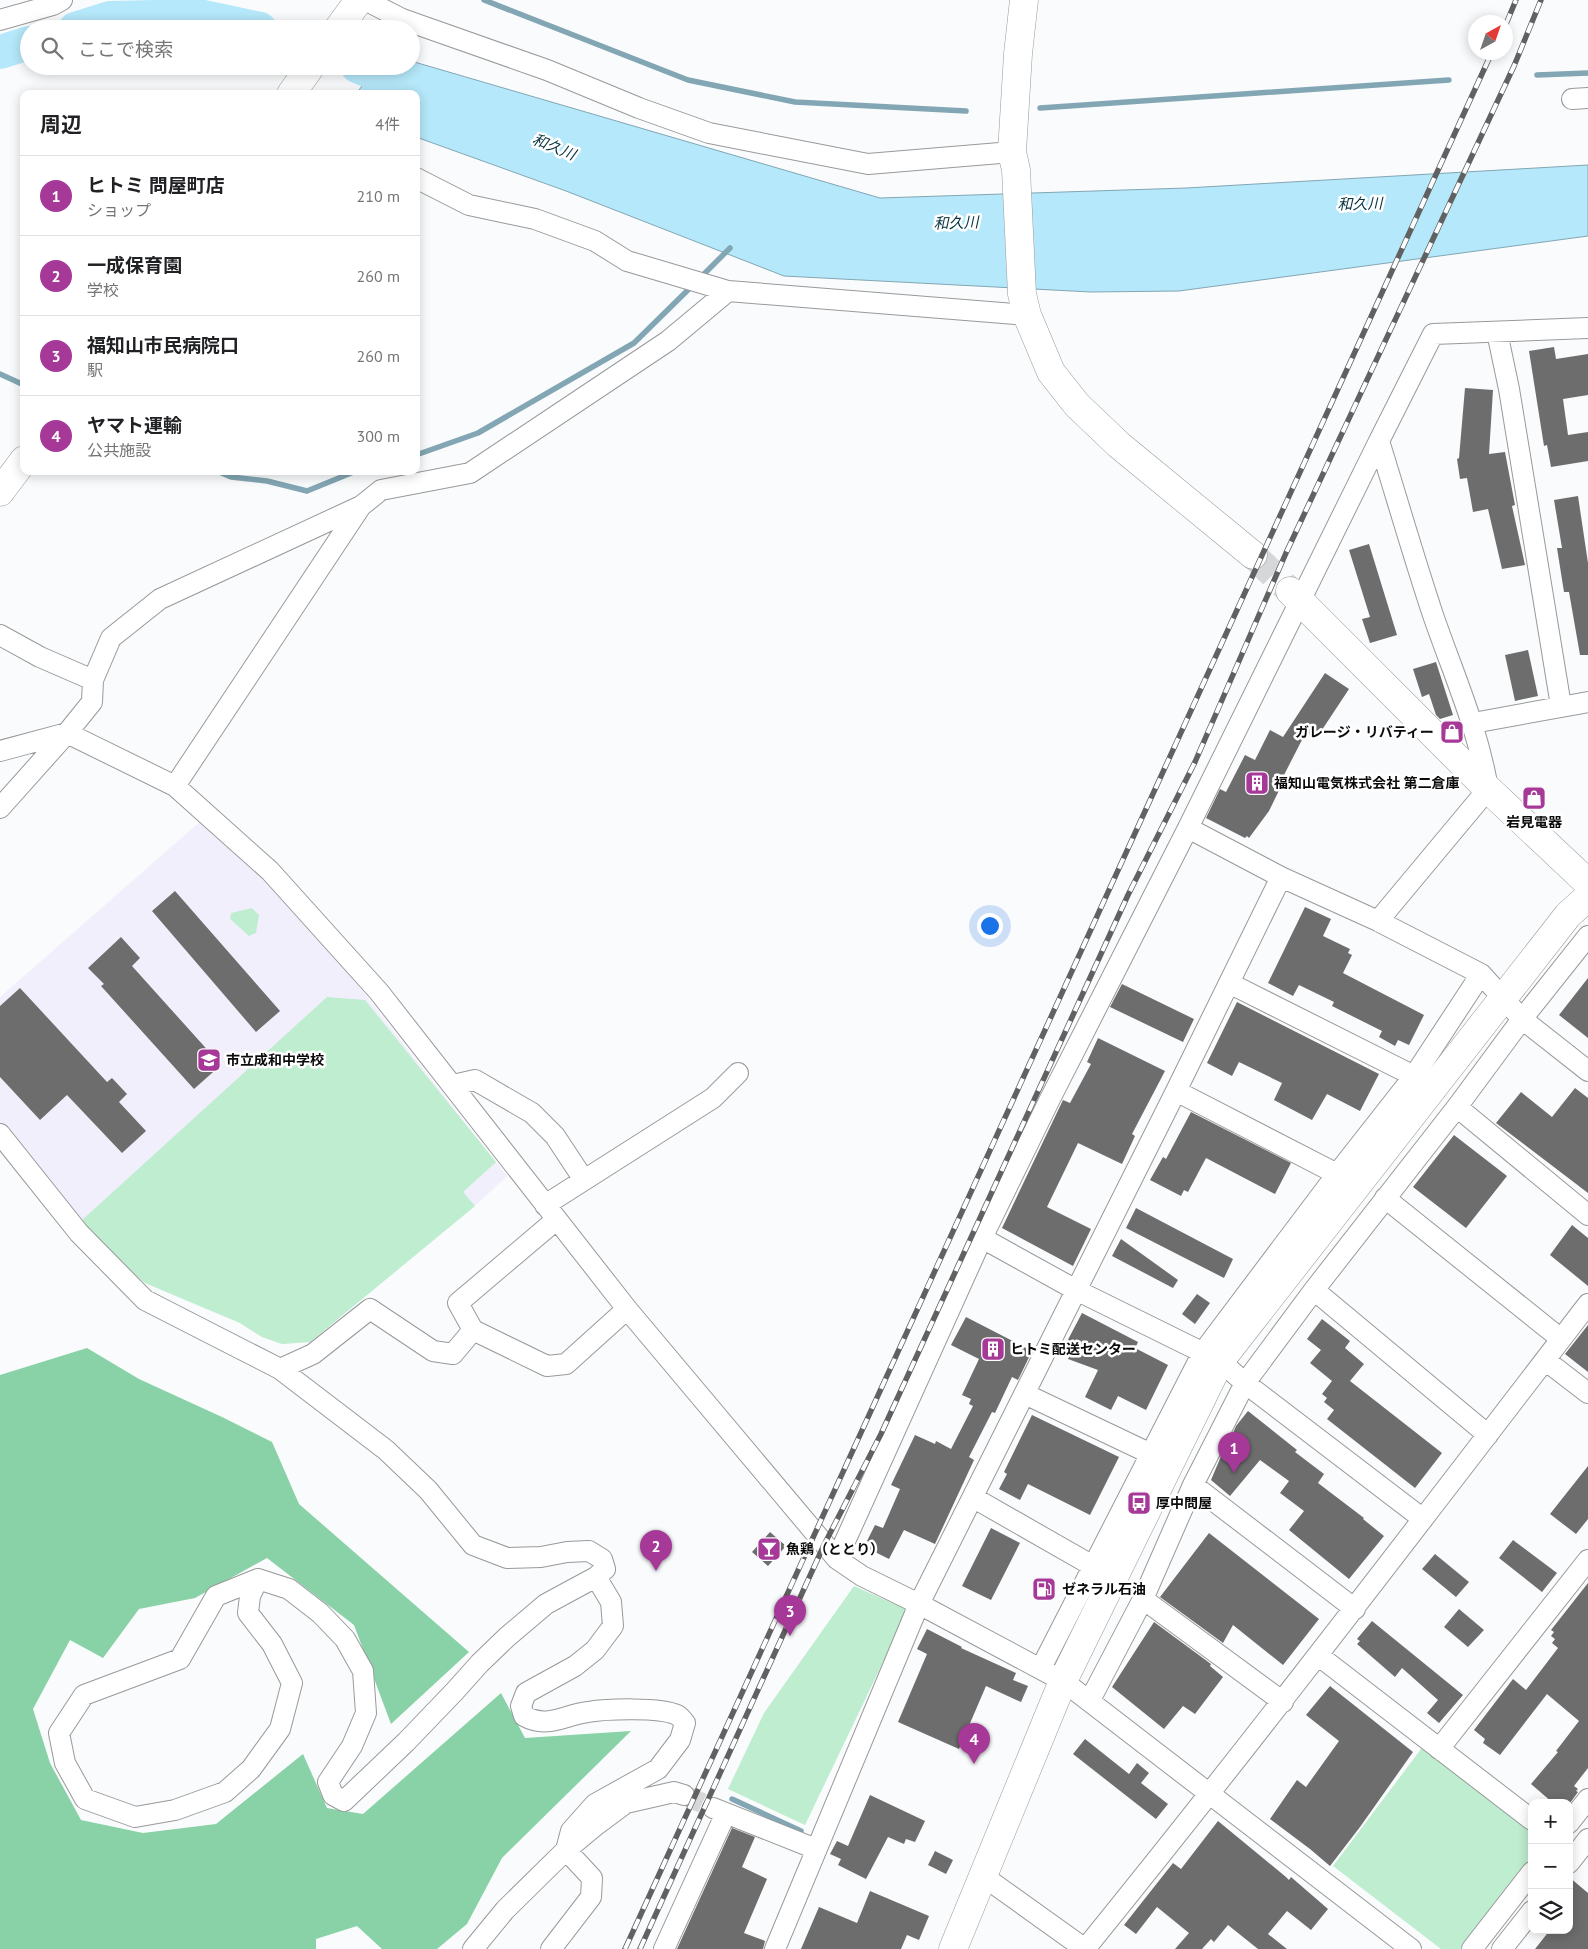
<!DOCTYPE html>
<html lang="ja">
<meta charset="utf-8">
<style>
:root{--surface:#fff;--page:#f6f6f6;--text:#202124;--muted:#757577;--line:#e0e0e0;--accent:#a63998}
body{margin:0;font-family:"PT Sans","Noto Sans JP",sans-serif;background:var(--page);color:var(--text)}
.controls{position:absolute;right:15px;bottom:15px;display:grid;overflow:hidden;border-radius:10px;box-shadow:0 2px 12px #0003}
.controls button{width:45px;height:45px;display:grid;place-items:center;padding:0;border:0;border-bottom:1px solid var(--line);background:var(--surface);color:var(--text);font:25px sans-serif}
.compass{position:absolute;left:1468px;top:15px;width:45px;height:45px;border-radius:50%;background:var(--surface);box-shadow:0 2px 12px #0003;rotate:40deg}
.you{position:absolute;left:989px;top:925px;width:18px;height:18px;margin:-12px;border:4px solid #fff;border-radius:50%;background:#1a73e8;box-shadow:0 0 0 8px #1a73e833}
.badge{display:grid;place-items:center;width:32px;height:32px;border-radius:50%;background:var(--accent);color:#fff;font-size:16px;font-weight:700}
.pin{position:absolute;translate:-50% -41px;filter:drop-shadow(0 1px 2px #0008)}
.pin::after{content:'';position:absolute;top:26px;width:18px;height:15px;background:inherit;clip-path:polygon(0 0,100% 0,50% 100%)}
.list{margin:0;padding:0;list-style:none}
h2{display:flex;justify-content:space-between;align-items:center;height:65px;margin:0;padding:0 20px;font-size:21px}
h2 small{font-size:16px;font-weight:400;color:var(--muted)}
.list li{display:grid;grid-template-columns:32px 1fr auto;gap:15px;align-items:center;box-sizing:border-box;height:80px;padding:0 20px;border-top:1px solid var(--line)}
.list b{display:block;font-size:19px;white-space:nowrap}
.list p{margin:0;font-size:16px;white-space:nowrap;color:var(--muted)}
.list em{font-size:16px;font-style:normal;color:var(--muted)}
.icon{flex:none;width:28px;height:28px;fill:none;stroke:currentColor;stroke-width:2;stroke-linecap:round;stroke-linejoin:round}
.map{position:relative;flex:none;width:1588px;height:1949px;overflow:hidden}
.search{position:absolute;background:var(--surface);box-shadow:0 2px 12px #0003;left:20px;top:20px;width:400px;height:55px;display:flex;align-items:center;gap:12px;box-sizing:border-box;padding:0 18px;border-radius:28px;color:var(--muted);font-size:19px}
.panel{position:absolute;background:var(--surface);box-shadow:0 2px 12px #0003;left:20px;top:90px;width:400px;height:385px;border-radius:10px}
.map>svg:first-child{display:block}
.education{fill:#f2effc}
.green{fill:#beedcf}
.forest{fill:#89d2a7}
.water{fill:#b5e8fa;stroke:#82a6b3}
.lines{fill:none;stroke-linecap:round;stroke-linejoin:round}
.stream{stroke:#82a6b3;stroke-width:5.5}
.river{stroke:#b5e8fa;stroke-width:34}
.building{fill:#6e6d6d}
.street-tunnel{stroke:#d6d7d8;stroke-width:20;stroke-dasharray:20 10;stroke-linecap:butt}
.secondary-tunnel{stroke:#d6d7d8;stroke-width:28;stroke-dasharray:28 14;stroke-linecap:butt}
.street-casing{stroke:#98999a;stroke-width:22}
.secondary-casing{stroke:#98999a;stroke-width:29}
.highway-casing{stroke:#98999a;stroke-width:29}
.street{stroke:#fff;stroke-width:20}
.secondary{stroke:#fff;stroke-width:28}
.highway{stroke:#fff;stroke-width:28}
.rail-casing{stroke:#616162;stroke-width:5.5}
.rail{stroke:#fff;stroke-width:4;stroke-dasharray:11;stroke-linecap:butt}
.labels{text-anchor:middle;stroke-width:5;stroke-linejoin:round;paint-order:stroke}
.poi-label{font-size:14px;font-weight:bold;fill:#0b0b0c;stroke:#fff;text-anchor:start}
.water-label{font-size:15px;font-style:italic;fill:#05323e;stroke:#fff}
</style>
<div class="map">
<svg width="1588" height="1949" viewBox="0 0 1588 1949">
<rect width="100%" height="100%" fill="#fafbfc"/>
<path class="education" d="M203,819l117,118 187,239 -32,30 -165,136 -28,2 -20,-7 -22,-14 -95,-40 -64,-62 -81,-97v-127z"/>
<path class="green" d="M252,908l7,7 -3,18 -7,3 -19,-17 1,-6z
M327,997l38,3 131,162 -33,30 12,14 -165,136 -28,2 -20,-7 -22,-14 -95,-40 -26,-21 -38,-41z
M854,1586l54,24 -103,215 -77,-36 36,-76z
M1424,1745l108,86v28l-72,90h-19l-108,-83z"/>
<path class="forest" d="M87,1348l52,31 83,38 50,25 27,62 170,148 -78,72 -37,-99 -87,-67 -72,40 -56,11 -36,49 -33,-18 -37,69 17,54 31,57 62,13 73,-9 87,-70 24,54 36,6 138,-121 24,45 106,-7 -129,127 -35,66 -30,25h-55l-25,-23 -41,13v10h-316v-574z"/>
<path class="water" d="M411,61l469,137 306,-10 402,-23v71l-409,55 -88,1 -307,-16 -218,-85 -150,-54v-43h-60l21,-28h34z"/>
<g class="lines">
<path class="stream" d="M484,0l204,80 107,22 171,9
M1537,75l51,-2
M1040,108l409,-28
M699,279l31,-31
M0,374l24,11
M416,455l62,-22 156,-90 59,-58
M217,471l14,6 36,4 40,10 49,-20
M732,1799l69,32"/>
<path class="river" d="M75,29l35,-11 89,-2 61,13
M0,52l29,-9
M357,66l58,24"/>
</g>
<path class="building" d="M1554,347l2,12 32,-5v41l-25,4 5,36 20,-3v29l-37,6 -4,-22 -3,1 -15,-95z
M1465,388l28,2 -4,64 16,-2 10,53 -3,1 13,59 -23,4 -14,-60 -15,3 -6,-34 -7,1 -3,-20 2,-1z
M1578,496l10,67v92h-8l-11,-63h-5l-7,-44h5l-8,-48z
M1369,544l28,91 -27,8 -8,-24 8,-2 -21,-67z
M1528,650l10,46 -23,5 -10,-46z
M1436,662l17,53 -13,4 -4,-4 -7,-21 -7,3 -9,-28z
M1325,673l24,16 -33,50 -10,-7 -22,43 2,1 -17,35 -20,27 -2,-2 -2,2 -39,-20 14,-29 6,3 19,-37 10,5 15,-30 13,7z
M175,891l105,120 -24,21 -104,-121z
M1305,907l26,12 -8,17 27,13 -2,4 4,2 -9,18 81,42 -15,30 -11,-5 -3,6 -16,-9 3,-6 -50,-25 2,-4 -35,-17 -6,11 -25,-13z
M121,937l19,21 -8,8 89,99 -27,24 -93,-103 3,-2 -16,-16z
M1588,978v60l-29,-23z
M1122,984l72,35 -11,23 -73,-35z
M20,988l87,94 5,-4 15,16 -8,8 27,29 -24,22 -55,-58 -27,25 -40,-43v-71z
M1237,1002l142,72 -19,37 -33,-17 -15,26 -38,-20 8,-17 -43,-21 -7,14 -25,-13z
M1098,1038l67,33 -33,63 3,2 -13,28 -44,-21 -31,64 44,22 -18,37 -71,-38 61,-128 7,3 21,-39 -4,-2z
M1575,1088l13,10v95l-92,-70 25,-31 31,25z
M1191,1112l100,51 -16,31 -69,-36 -18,34 -4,-2 -3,6 -31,-16 13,-23 3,2z
M1454,1135l53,41 -41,52 -53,-41z
M1136,1208l97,51 -9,19 -98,-50z
M1572,1225l16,13v48l-38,-31z
M1121,1239l57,41 -5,8 -61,-32z
M1197,1294l13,9 -15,21 -13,-10z
M1082,1313l56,29 -3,6 33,17 -22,45 -28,-14 -7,14 -26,-13 13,-27 -30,-11 2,-4 -8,-4z
M966,1317l66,34 -14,29 -6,-3 -17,36 -3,-1 -23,45 5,3 -39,84 -31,-14 -15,29 -20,-10 3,-5 -5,-3 8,-16 8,3 17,-39 -9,-4 24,-50 20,9 1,-3 15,8 22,-43 -4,-2 2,-5 -9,-4 17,-36 -28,-14z
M1322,1319l28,22 -5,7 19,16 -14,17 92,72 -27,35 -88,-69 7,-9 -10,-8 3,-4 -5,-4 10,-13 -22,-18 11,-13 -14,-11z
M1588,1325v47l-23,-18z
M1248,1411l49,39 -2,2 29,22 -6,9 46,35 -1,1 21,17 -35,43 -60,-49 15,-19 -24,-18 9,-12 -29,-21 -30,36 -19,-16 11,-26 13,-20 -2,-1 3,-7z
M1032,1415l87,42 -29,58 -62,-31 -8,16 -21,-11 8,-15 -3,-2z
M1588,1466v53l-12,15 -26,-20z
M991,1528l29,15 -29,57 -29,-14z
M770,1532l16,14 -18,20 -16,-14z
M1209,1533l110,86 -36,46 -50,-40 -10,18 -63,-46z
M1513,1540l44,33 -15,19 -43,-34z
M1435,1554l34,28 -13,15 -34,-28z
M1588,1583v185l-14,18 4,3 -2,2 2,1 -8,11h-17l-22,-19 27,-32 -2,-1 23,-30 -32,-27 -47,61 -17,-12 2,-4 -11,-9 39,-51 13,11 32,-42 -6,-5 3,-4 -4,-3 3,-4 -3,-2z
M1459,1609l25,21 -16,17 -24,-20z
M1372,1621l91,74 -24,28 -12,-10 11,-13 -36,-32 -7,9 -38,-33 3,-3 -3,-2z
M1154,1622l57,42 -1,2 13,11 -28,37 -12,-8 -19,23 -52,-42z
M927,1629l35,18 -1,1 55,25 -3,7 15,6 -7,16 -35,-16 -27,63 -61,-27 29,-68 -10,-5z
M1330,1686l83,66 -53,75 -30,39 -20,-17 -40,-30 27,-39 9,7 33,-46 -33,-26z
M1085,1739l44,35 8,-11 12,10 -8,10 27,21 -12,15 -83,-65z
M870,1795l55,26 -10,21 -9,-3 -2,5 -16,-7 -22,42 -28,-14 3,-6 -11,-5 7,-13 11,5z
M1218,1821l68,56 3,3 2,-3 37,32 -17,21 -24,-19 -19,23 19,15h-29l-30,-24 -14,17 -3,-3 -9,10h-27l14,-16 -32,-26 -21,27 -12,-9 49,-62 8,6z
M732,1828l23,9 -13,30 25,12 -23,54 21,8 -2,8h-86z
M935,1851l18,9 -7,14 -18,-9z
M1569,1877l19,16v56h-53l15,-19h19z
M870,1891l59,25 -10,24 -12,-5 -6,14h-100l18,-42 38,16z"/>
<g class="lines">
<path class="street-tunnel" d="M684,1795l29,13"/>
<path class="secondary-tunnel" d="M1253,555l37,36"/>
<g class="street-casing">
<path id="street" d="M365,0l37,19 145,51 92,38 70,25 159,31 144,-12
M0,20l53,-15 9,-5
M1572,99l16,-1
M416,178l53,27 66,14 60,22 32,20 101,30 299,24
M1497,332l12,57 52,317
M0,635l40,22 53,23
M1473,723l115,-21
M0,751l67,-18 108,53 95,85 109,121 248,317 210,250 25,17 57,28 144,77 348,268
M175,786l186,-280
M0,808l67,-75 25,-31 1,-22 18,-42 49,-39 201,-93 20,-16 89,-17 198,-132 60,-50
M1188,828l93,49 97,44 103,53 41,45 66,52
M1378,921l110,-132c-10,-61 -35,-116 -55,-174 -19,-57 -36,-116 -54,-174l54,-107 155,-6
M1229,983l185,93
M453,1085l22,-5 57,33 23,23 29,44
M1457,1107l131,108
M0,1134l79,99 66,67 135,69 106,81 42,40 45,55 34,13 34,-1 26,-5 22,-1 13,8 3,10 -9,8 -50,27 -39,33 -27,26 -26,29 -48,50 -62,59 -11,-6 -5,-13 24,-36 14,-33 -3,-42 -18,-32 -25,-26 -31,-24 -31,-10 -42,17 -36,63 -96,36 -25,38 6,30 20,36 50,18 40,-7 50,-18 26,-23 29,-40 12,-46 -20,-39 -24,-31 2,-17 8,-17
M1337,1174l77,-98 67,-102
M1385,1198l176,141
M545,1205l168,-107 25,-25
M556,1220l-98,83 15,27 74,36 19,-2 61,-55
M982,1238l94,52 144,71 25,22 178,136
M1314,1290l174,145
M1545,1360l43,33
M280,1369l33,-15 57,-45 63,42 20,3 20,-24
M1025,1394l126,60
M1193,1485l162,124
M974,1498l119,68
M837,1559l145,-321 68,-139 138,-271 191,-387
M1143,1599l140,103
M1319,1656l213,164
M1041,1668l162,-316 134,-178 -161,-83
M1090,1700l53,-101 50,-114 52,-102 69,-93 143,-183 65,-88 66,-83
M1439,1749l149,-189
M713,1808l103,41
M1569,1823l19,-24
M566,1850l5,-19 24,-27 63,-35 22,-29 5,-17c-2,-2 -5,-7 -8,-8 -16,-8 -71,-6 -89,-3 -24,3 -40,17 -64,4l-3,-10 5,-13 49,-27 20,-16 18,-24 -2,-24 -15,-25
M1569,1863l19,-24
M983,1876l102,73
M473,1949l32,-39 61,-60 29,-24 31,-23 48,-11 10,3
M551,1949l40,-52 1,-19 -26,-28
M664,1949l62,-136
M775,1949l144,-345 257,-513 105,-214
M1085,1949c172,-212 337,-429 503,-645
M1472,1949l60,-77
M1502,1949l30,-38"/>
</g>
<g class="secondary-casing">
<path id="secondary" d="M1024,0l-6,54 -6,98 4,18 6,124 5,21 24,57 26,33 42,40 134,110
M1290,591l198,198 100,94
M953,1949l110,-268 157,-320 348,-446 20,-18"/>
</g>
<g class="highway-casing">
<path id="highway" d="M338,29l21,-29
M291,94l20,-28
M0,492l24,-32"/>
</g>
<use href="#street" class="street"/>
<use href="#secondary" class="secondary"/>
<use href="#highway" class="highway"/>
<g class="rail-casing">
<path id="rail" d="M1506,24l10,-24
M625,1949l867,-1897
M640,1949l184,-404 57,-111 247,-539 67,-133 91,-209 228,-487 27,-66"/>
</g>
<use href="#rail" class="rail"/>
</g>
<defs>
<g id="shop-square" transform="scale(1.25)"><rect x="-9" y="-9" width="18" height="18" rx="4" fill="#a63998" stroke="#fff"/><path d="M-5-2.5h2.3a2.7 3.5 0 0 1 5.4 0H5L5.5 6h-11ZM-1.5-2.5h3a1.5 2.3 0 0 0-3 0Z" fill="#fff"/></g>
<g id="building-square" transform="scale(1.25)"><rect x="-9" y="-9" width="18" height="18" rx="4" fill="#a63998" stroke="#fff"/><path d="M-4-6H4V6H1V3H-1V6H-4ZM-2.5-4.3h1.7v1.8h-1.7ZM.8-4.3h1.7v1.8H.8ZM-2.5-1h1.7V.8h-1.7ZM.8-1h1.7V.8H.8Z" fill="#fff"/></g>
<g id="school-square" transform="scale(1.25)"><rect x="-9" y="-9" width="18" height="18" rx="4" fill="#a63998" stroke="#fff"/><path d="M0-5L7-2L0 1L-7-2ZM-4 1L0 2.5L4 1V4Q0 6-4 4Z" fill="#fff"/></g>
<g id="bus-square" transform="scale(1.25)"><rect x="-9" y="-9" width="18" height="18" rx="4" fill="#a63998" stroke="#fff"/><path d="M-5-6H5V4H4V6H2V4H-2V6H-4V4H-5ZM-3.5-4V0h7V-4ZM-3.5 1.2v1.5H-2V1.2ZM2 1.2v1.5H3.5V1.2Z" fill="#fff"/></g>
<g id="bar-square" transform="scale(1.25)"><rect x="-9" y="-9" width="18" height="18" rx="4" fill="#a63998" stroke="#fff"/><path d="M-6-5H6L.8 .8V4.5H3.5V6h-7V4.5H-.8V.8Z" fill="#fff"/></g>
<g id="fuel-square" transform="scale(1.25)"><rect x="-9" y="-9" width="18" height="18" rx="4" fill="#a63998" stroke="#fff"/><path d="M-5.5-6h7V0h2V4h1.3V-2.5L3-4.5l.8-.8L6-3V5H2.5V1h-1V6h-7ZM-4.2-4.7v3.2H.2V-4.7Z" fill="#fff"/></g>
</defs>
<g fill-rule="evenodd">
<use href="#shop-square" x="1452" y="732"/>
<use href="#building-square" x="1257" y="783"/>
<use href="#shop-square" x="1534" y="798"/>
<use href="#school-square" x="209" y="1060"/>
<use href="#building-square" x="993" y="1349"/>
<use href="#bus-square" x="1139" y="1503"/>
<use href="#bar-square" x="769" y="1549"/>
<use href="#fuel-square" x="1044" y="1589"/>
</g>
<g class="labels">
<g class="poi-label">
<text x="1434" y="737" text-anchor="end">ガレージ・リバティー</text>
<text x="1274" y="788">福知山電気株式会社 第二倉庫</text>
<text x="1534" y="827" text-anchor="middle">岩見電器</text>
<text x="226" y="1065">市立成和中学校</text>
<text x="1010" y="1354">ヒトミ配送センター</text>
<text x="1156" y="1508">厚中問屋</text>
<text x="786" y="1554">魚鶏（ととり）</text>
<text x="1062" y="1594">ゼネラル石油</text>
</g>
<g class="water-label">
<text transform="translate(554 147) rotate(22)" y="5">和久川</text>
<text transform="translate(1360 204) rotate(-1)" y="5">和久川</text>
<text transform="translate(956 223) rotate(-2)" y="5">和久川</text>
</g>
</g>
</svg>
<div class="controls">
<button>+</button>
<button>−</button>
<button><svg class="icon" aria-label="layers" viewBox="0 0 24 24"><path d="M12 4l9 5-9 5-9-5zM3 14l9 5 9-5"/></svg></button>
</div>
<svg class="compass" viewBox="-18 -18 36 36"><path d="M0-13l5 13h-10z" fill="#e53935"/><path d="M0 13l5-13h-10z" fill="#757577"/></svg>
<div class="you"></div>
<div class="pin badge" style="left:1234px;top:1473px">1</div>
<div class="pin badge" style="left:656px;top:1571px">2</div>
<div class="pin badge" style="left:790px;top:1636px">3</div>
<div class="pin badge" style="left:974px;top:1764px">4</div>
<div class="search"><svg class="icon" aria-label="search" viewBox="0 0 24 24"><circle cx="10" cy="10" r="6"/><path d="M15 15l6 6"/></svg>ここで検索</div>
<section class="panel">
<h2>周辺<small>4件</small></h2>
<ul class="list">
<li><span class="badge">1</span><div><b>ヒトミ 問屋町店</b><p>ショップ</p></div><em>210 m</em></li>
<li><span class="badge">2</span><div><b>一成保育園</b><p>学校</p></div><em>260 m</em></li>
<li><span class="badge">3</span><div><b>福知山市民病院口</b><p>駅</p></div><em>260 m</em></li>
<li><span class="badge">4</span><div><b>ヤマト運輸</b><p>公共施設</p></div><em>300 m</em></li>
</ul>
</section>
</div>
